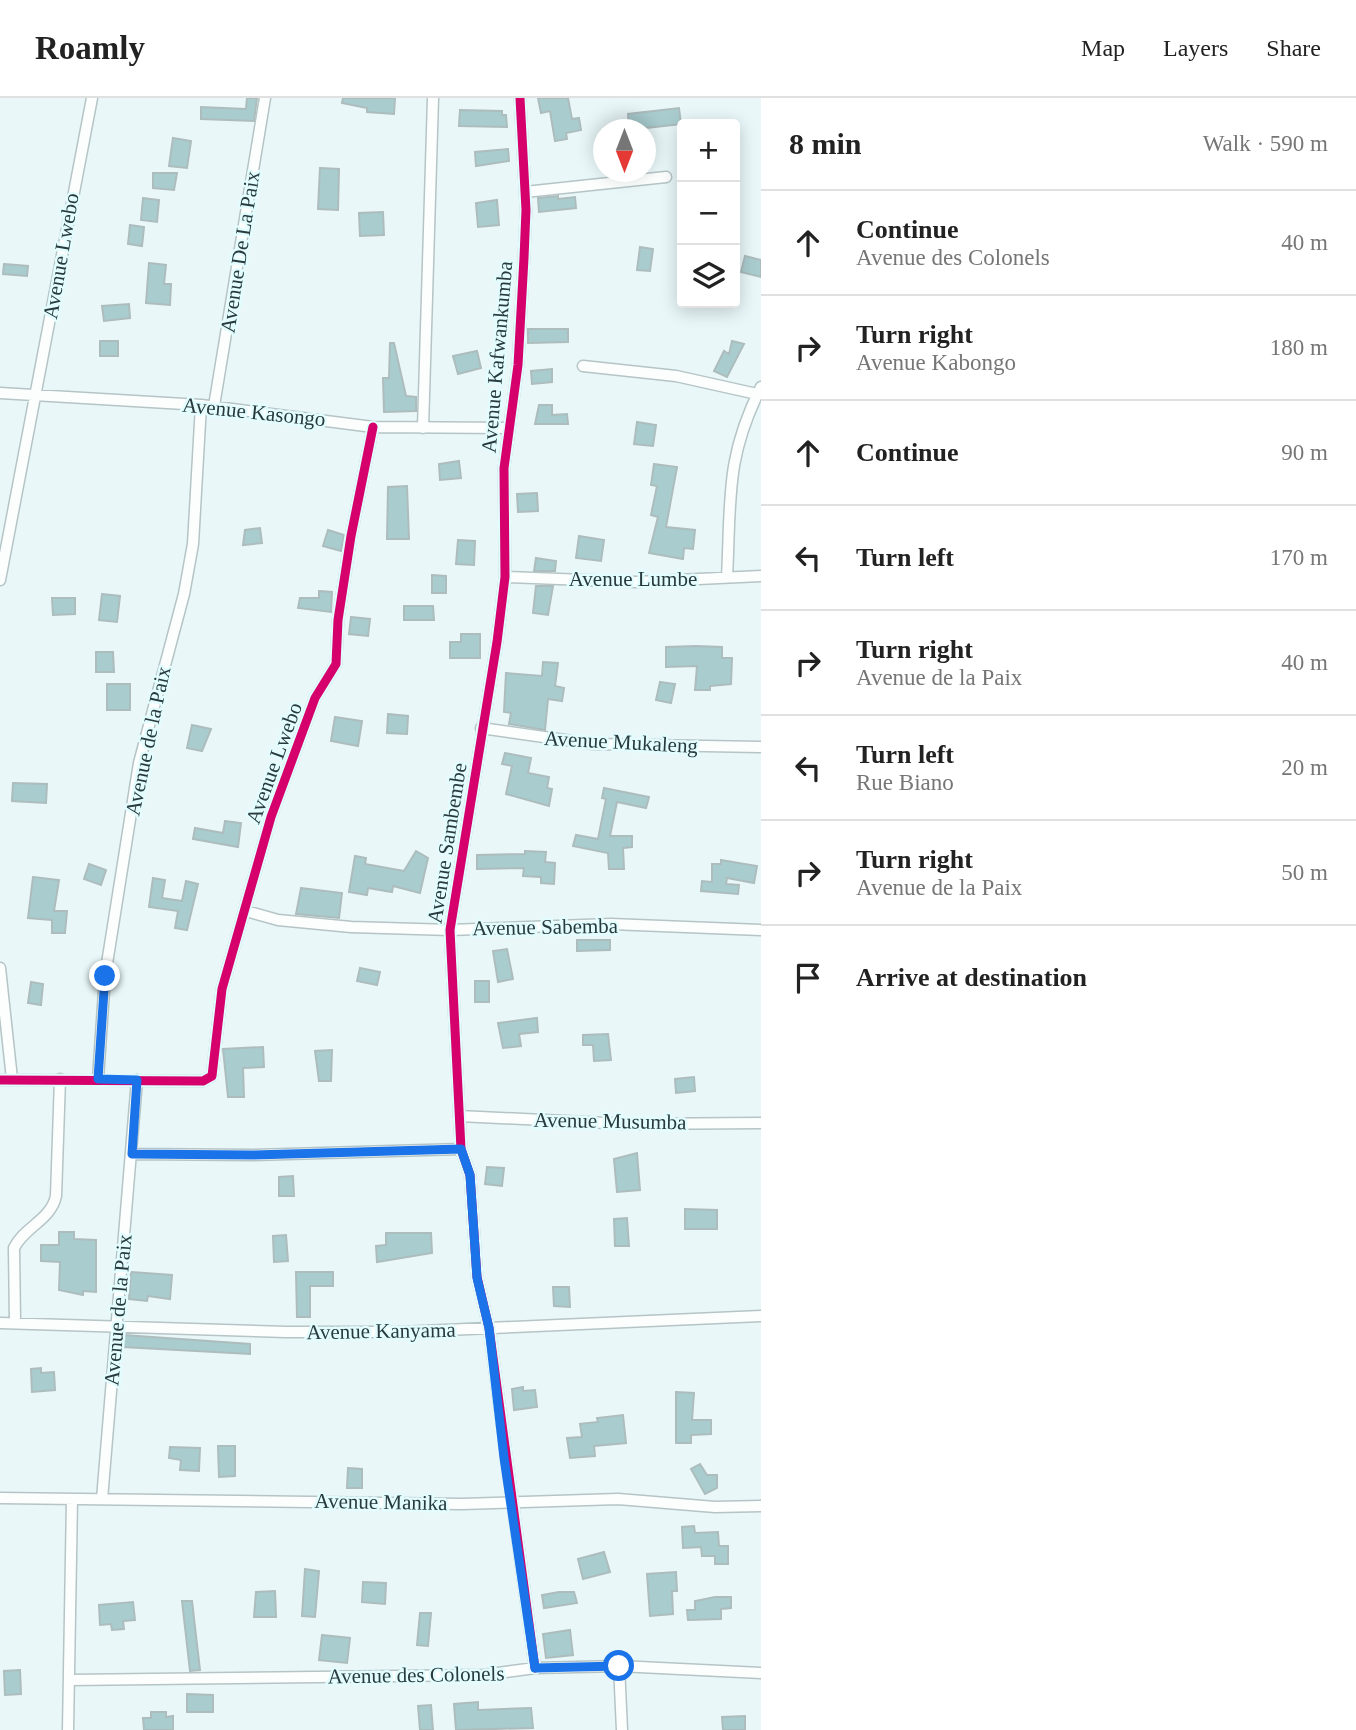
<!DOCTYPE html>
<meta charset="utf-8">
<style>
:root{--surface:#fff;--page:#f2f2f2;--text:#222;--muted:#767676;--line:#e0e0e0}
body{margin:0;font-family:"Times New Roman",serif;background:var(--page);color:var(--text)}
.controls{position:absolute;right:21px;top:21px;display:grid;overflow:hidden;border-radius:7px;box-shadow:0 4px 18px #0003}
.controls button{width:63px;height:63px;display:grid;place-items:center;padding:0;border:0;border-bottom:2px solid var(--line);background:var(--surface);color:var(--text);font:35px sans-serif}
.compass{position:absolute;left:593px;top:21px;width:63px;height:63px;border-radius:50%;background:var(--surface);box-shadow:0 4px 18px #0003;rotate:180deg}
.stop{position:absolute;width:21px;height:21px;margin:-16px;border:5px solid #1a73e8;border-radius:50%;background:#fff}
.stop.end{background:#1a73e8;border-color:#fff;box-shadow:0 2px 7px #0008}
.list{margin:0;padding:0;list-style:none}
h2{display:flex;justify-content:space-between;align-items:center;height:91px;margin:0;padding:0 28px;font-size:30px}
h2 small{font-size:23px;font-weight:400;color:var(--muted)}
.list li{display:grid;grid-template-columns:46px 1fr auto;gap:21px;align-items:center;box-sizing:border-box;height:105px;padding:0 28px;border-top:2px solid var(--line)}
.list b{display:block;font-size:26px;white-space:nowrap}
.list p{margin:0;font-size:23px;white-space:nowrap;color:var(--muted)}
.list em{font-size:23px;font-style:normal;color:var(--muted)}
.icon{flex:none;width:38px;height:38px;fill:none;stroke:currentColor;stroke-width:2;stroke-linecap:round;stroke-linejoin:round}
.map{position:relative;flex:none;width:761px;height:1632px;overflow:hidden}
header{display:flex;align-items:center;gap:42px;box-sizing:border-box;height:98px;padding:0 35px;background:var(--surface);border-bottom:2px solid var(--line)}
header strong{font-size:33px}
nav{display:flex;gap:38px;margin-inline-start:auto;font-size:24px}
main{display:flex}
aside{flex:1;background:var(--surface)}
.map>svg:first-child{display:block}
.building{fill:#a9cdcf;stroke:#adbcbd;stroke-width:2}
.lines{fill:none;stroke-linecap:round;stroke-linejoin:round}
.minor-casing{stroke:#b5c4c5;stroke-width:13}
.minor{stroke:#fcfefe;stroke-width:10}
.cycleway-casing{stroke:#e3fdff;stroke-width:13}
.cycleway{stroke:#d6006c;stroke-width:9}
.route{stroke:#1a73e8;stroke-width:9}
.labels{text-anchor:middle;stroke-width:5;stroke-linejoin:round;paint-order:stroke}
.street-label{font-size:21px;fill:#283a3b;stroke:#e3fdff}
</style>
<header>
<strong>Roamly</strong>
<nav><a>Map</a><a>Layers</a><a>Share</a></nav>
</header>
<main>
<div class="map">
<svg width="761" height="1632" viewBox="0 0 761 1632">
<rect width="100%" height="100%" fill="#e9f7f9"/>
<path class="building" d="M247,0h10l-3,23 -53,-2v-12l45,2z
M343,0h52l-1,16 -27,-2v-4l-25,-5z
M538,0h30l4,21 7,-1 2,12 -15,3 1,6 -12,2 -5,-30 -9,2z
M679,10l2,16 -52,6 -1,-16z
M460,12l42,1v4h4l1,12 -48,-1z
M173,40l18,3 -4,27 -18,-2z
M508,51l1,12 -33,5 -1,-14z
M320,70l19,1 -1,41 -20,-1z
M153,75h24l-3,17 -21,-2z
M558,98v3l17,-2 1,11 -37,4 -1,-14z
M143,100l16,2 -2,22 -16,-2z
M497,102l2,25 -21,2 -2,-24z
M383,114l1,23 -24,1 -1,-23z
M130,127l14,2 -2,19 -14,-2z
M640,149l13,2 -3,22 -13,-1z
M745,158l16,4v17l-20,-5z
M149,165l17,2 -2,19h7l-1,21 -24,-2z
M4,166l24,2 -1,10 -24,-2z
M129,206l1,14 -26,3 -2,-15z
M528,231h40v13l-40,1z
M100,243h18v15h-18z
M732,243l12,3 -17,33 -13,-6 10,-20 5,3z
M390,245h4l12,53 10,1v14l-32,1 -1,-34h6z
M477,253l4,17 -23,6 -5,-18z
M552,271v13l-20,2 -1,-13z
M539,307h13v10l15,-1 1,10h-33z
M637,324l19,3 -3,21 -19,-2z
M459,363l2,17 -21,2 -1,-16z
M654,366l23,3 -11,60 29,3 -2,19 -9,-1 -1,11 -34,-6 9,-36 -7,-2 6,-29 -6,-1z
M407,388l2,53h-22l1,-52z
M537,395l1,18 -20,1 -1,-18z
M260,430l2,15 -19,2 2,-15z
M328,432l16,5 -3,16 -18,-5z
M579,438l25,4 -3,21 -25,-3z
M458,442l17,1 -1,24 -18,-1z
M536,460l20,3 -1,10h-21z
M432,477l14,1v17h-14z
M536,488h17l-5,29 -15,-2z
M319,493l13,1 -1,20 -33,-4 2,-10h19z
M102,496l18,2 -3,26 -18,-2z
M52,500h23v16l-22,1z
M404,508h29l1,14h-30z
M351,519l19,2 -2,17 -19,-2z
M461,536h19v24h-30v-16h11z
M696,548l26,1v11h10l-1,26 -21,2v4h-15l2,-24 -31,1v-20z
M96,554h17l1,20h-18z
M543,564l15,1 -3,23 9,2 -2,13 -14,-2 -3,31 -36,-6 2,-11 -7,-1 2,-39 36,3z
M660,584l15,2 -4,19 -15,-3z
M107,586h23v26h-23z
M388,616l20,2 -1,18 -20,-1z
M335,619l27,4 -4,25 -27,-5z
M192,627l19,4 -9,22 -15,-3z
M505,655l26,5 -3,15 21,4 -2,11 5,1 -3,17 -43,-12 6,-28 -10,-2z
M13,685l34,1 -1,19 -34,-2z
M604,690l45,9 -3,11 -29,-6 -7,34h22v11l-9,1 1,21h-15l-1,-16 -35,-7 3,-11 22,4 8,-40 -4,-1z
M225,723l16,2 -3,24 -45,-8 2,-11 28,5z
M416,753l12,7 -8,35 -27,-7 -1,6 -24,-4 -1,7 -18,-3 6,-36 11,2 -1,6 39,7z
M525,753l21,1 -1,10 10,1 -1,21 -13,-1v-6l-18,-1 1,-8 -47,1v-14l48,-1z
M721,762l36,6 -3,17 -27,-5 -1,6 13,1 -1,9 -37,-3 1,-10 10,1v-18h9z
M89,766l17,6 -5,15 -17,-6z
M33,779l26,3 -5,31h13l-2,22h-13v-13l-24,-2z
M153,780l12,2 -3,18 20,3 4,-20 12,3 -11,46 -12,-2 3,-17 -29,-4z
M301,790l41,5 -3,25 -43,-4z
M577,842h33v10l-33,1z
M507,851l6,30 -15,3 -5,-31z
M360,870l20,4 -3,13 -20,-4z
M475,883h14v21h-14z
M31,884l12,2 -2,21 -13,-2z
M537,920l1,14 -19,2 2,12 -18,2 -5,-25z
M608,936l3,26 -17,1 -1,-16h-10v-10z
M263,949l1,20 -21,1 1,29h-16l-5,-48z
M332,952l-1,31h-12l-4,-30z
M694,979l1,14 -19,2 -1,-14z
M637,1055l3,37 -23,2 -3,-33z
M487,1069l17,1 -2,18 -17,-2z
M293,1078l1,20h-15v-19z
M685,1111l32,1v19h-32z
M627,1120l2,28h-14l-1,-27z
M59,1134h15v7l22,1v52l-13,-1v4l-24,-5 1,-28 -19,-1v-16h18z
M386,1135h45l1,20 -55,9 -1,-16 10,-1z
M286,1137l2,26 -14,1 -1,-26z
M131,1174l41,3 -2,24 -22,-3 -1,5 -18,-2z
M296,1174h37v14h-23v31h-13z
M553,1189h16l1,20 -16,-1z
M124,1237l126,9v10l-127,-7z
M41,1270v5l13,-1 1,18 -23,2 -1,-23z
M523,1289v4l12,-1 2,17 -23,3 -2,-21z
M676,1294l18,1 -2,27h19v14l-20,1v8h-15z
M623,1317l3,28 -32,3 1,10 -25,2 -3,-20 15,-1 -2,-13 18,-2 -1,-4z
M218,1348h17v30l-16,1z
M170,1349l30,1 -1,23 -19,-1 1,-10 -12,-2z
M700,1366l7,11h10v13l-12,6 -14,-25z
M348,1370l14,1v19h-15z
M694,1428l1,7 23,-1 1,14h9v18h-13v-8h-13l-1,-9 -18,1 -1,-21z
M604,1454l6,20 -27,7 -5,-20z
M305,1471l14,2 -4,46 -13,-1z
M676,1474l1,19h-5l1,23 -23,2 -3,-42z
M363,1484l23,1 -1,21 -23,-2z
M275,1493l1,26h-22l2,-25z
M559,1494h15l3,11 -33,5 -2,-13z
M715,1499h16v11l-10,1v10l-33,1 -1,-10h8v-9z
M182,1503h10l8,69 -10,1z
M133,1504l2,18 -12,1 1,8 -12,1 -1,-6 -11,1 -1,-20z
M420,1515h11l-3,33 -11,-1z
M570,1532l3,25 -27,3 -3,-24z
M322,1537l28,3 -3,25 -28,-3z
M20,1572l1,24 -16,1 -1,-24z
M187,1596l26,1v17h-26z
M478,1604v8l53,-2 2,20 -77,2 -2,-26z
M431,1607l2,25h-13l-2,-24z
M151,1614h15v5l7,-1v14h-29l-1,-12h8z
M745,1618v14h-22l-1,-13z"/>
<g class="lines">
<g class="minor-casing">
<path id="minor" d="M520,0l6,112 -2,48 -6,107 -14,103 1,109 -8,65 -47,288 11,219 9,26 7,102 12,51 46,340
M525,94l141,-15
M583,268l93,10 81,18
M0,295l201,12 172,22 135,1
M214,308l51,-308
M423,330l10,-330
M505,479l131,5 125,-6
M727,479c4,-77 -2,-119 34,-190
M0,482l92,-482
M481,630l112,16 168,3
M246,813l32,9 73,7 99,3 161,-6 150,6
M0,870l12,111
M98,981l7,-103 34,-213 45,-169 9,-50 8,-139
M0,982l203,1 9,-5 10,-87 49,-172 44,-119 21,-34 2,-44 13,-84 22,-109
M459,1018l168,8 134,-1
M132,1056l120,1 209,-6
M15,1224l-1,-74c10,-21 37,-28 42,-52l4,-117
M0,1225l286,9h114l361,-16
M0,1400l462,6 156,-5 97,8 46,-1
M102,1401l35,-419
M619,1568l3,64
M70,1582l413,-5 52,-7 84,-2 142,7
M68,1632l4,-231"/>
</g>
<use href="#minor" class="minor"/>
<g class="cycleway-casing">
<path id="cycleway" d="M520,0l6,112 -2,48 -6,107 -14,103 1,109 -8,65 -47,288 11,219 9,26 7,102 12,51 46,340
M0,982l203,1 9,-5 10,-87 49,-172 44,-119 21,-34 2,-44 13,-84 22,-109"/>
</g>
<use href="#cycleway" class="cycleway"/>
</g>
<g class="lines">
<path class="route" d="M105,878l-7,103 39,1 -5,74 120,1 209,-6 9,26 7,103 12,50 15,130 31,210 84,-2"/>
</g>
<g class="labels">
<g class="street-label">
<text transform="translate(240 154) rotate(-81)" y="7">Avenue De La Paix</text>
<text transform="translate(61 158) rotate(-80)" y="7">Avenue Lwebo</text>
<text transform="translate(497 259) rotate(-85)" y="7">Avenue Kafwankumba</text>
<text transform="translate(254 314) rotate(6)" y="7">Avenue Kasongo</text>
<text x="633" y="488">Avenue Lumbe</text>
<text transform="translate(148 643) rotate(-78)" y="7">Avenue de la Paix</text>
<text transform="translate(621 644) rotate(3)" y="7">Avenue Mukaleng</text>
<text transform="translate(274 665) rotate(-70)" y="7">Avenue Lwebo</text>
<text transform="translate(447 745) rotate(-81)" y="7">Avenue Sambembe</text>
<text transform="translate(545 829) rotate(-1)" y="7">Avenue Sabemba</text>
<text transform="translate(610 1023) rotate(1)" y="7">Avenue Musumba</text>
<text transform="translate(118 1212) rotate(-85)" y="7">Avenue de la Paix</text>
<text transform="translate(381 1233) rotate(-1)" y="7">Avenue Kanyama</text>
<text transform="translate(381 1404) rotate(1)" y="7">Avenue Manika</text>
<text transform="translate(416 1577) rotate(-1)" y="7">Avenue des Colonels</text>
</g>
</g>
</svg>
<div class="controls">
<button>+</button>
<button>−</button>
<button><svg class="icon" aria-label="layers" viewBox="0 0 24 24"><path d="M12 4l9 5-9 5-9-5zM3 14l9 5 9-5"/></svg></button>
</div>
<svg class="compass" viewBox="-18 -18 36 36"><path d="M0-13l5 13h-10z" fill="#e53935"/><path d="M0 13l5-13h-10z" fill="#767676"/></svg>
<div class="stop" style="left:619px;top:1568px"></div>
<div class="stop end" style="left:105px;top:878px"></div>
</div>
<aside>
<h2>8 min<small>Walk · 590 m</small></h2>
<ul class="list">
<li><svg class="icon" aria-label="ahead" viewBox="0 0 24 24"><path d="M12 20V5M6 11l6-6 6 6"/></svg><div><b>Continue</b><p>Avenue des Colonels</p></div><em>40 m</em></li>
<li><svg class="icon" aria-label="right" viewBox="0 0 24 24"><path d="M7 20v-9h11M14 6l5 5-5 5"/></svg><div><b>Turn right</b><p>Avenue Kabongo</p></div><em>180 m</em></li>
<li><svg class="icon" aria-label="ahead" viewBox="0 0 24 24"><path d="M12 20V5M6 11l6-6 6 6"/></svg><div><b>Continue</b></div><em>90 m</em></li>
<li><svg class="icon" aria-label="left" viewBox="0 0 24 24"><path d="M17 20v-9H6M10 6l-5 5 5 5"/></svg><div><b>Turn left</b></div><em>170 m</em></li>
<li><svg class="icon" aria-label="right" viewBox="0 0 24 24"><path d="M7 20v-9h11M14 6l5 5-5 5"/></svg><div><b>Turn right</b><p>Avenue de la Paix</p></div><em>40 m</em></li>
<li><svg class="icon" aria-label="left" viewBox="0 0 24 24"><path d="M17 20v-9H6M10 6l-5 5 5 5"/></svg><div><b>Turn left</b><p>Rue Biano</p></div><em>20 m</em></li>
<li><svg class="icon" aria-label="right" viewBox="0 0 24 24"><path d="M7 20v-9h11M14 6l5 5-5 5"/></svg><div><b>Turn right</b><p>Avenue de la Paix</p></div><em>50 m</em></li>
<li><svg class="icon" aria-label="arrive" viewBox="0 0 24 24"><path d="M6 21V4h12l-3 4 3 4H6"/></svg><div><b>Arrive at destination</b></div></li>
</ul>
</aside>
</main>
